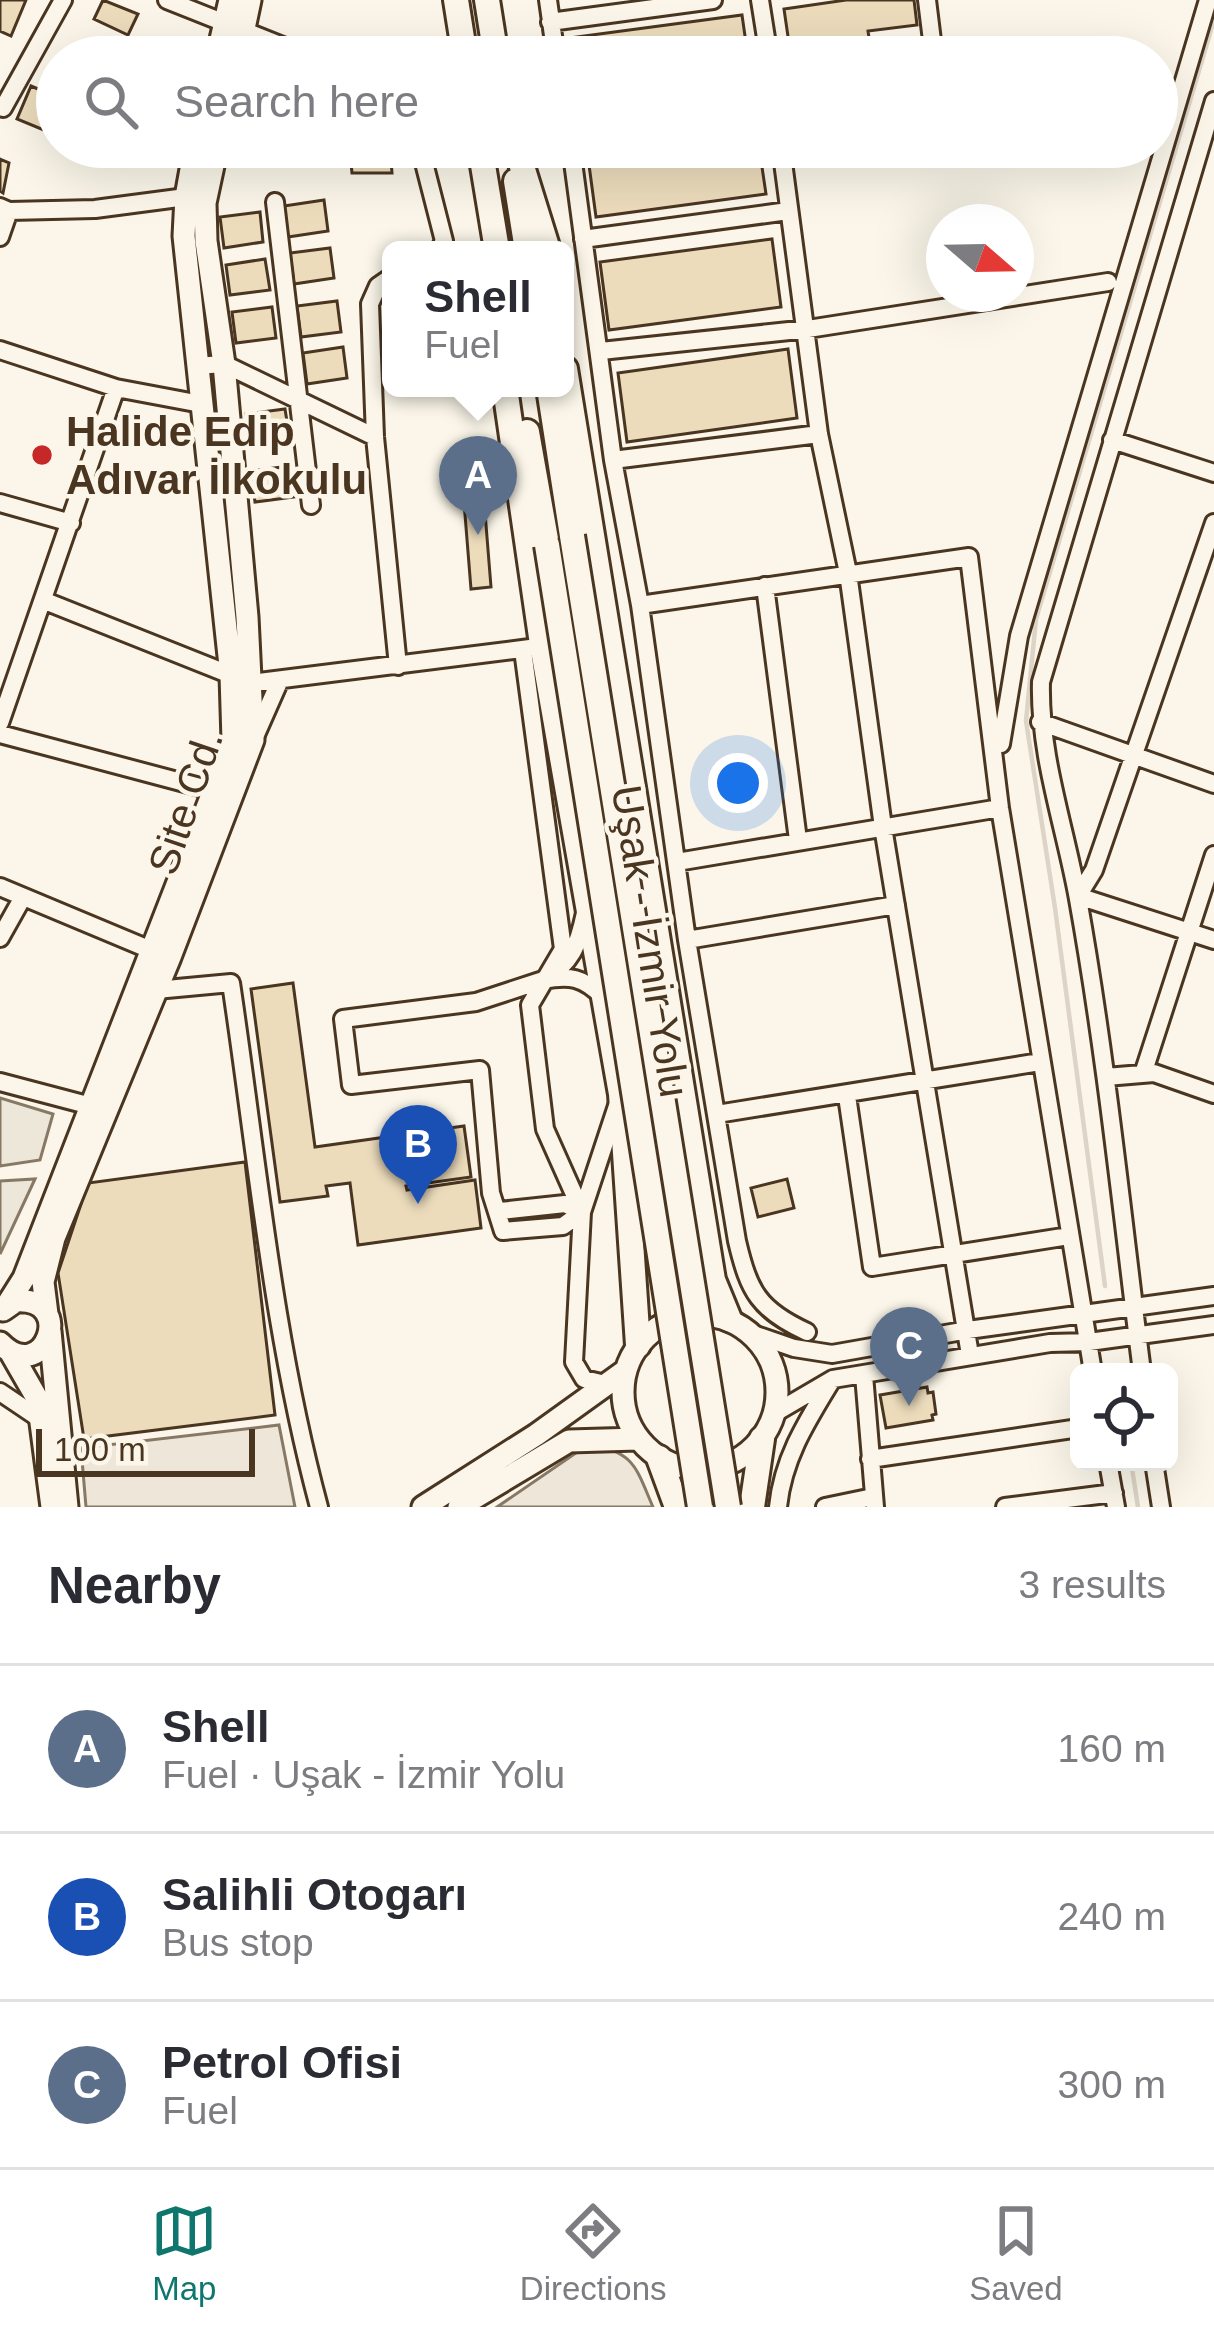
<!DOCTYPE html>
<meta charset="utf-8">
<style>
:root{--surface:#fff;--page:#f7f7f7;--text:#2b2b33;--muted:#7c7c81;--line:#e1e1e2;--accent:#0f766e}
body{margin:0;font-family:Arial,sans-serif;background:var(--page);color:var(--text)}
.controls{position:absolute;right:36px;bottom:36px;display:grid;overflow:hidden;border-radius:18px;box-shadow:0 12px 48px #0002}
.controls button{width:108px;height:108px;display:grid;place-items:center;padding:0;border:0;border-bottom:3px solid var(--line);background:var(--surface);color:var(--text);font:60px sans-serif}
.compass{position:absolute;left:926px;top:204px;width:108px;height:108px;border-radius:50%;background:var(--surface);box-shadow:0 12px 48px #0002;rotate:110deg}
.scale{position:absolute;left:36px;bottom:30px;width:219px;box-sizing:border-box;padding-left:12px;border:6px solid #4a3520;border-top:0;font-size:33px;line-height:42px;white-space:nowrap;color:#4a3520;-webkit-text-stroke:9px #fbf6e9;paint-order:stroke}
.you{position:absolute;left:738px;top:783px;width:42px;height:42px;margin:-30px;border:9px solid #fff;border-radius:50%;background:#1a73e8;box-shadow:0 0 0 18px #1a73e833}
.badge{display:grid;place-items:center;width:78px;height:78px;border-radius:50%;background:var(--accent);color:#fff;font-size:39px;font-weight:700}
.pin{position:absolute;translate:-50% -99px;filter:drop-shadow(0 3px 6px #0008)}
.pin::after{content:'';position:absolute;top:63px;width:42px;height:36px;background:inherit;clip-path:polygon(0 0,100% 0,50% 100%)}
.popup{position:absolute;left:382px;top:241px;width:192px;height:156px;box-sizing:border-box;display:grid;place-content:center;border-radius:18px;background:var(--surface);filter:drop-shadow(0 3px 9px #0005);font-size:39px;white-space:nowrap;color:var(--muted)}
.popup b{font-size:45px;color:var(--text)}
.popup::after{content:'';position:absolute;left:50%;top:100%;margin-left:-24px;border:24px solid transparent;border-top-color:var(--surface)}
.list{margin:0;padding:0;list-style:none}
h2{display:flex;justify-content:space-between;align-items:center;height:156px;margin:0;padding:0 48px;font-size:51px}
h2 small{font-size:39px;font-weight:400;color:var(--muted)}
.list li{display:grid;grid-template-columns:78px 1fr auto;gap:36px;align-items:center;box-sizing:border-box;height:168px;padding:0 48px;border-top:3px solid var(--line)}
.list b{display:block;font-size:45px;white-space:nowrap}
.list p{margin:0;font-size:39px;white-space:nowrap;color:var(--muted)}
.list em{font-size:39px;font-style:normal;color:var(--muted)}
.icon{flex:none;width:66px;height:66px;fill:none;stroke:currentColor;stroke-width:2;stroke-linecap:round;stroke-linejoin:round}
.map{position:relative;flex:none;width:1214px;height:1507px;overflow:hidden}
.search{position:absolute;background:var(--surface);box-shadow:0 12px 48px #0002;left:36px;right:36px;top:36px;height:132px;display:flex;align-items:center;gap:30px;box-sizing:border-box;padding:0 42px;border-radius:66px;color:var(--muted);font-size:45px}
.sheet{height:660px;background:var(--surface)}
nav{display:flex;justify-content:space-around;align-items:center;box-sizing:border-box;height:168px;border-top:3px solid var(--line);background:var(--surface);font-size:33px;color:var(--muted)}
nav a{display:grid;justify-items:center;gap:6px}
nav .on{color:var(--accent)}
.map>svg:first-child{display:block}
.green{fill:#ede6d9;stroke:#887966;stroke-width:3}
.parking{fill:#ede7d9;stroke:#887966;stroke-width:3}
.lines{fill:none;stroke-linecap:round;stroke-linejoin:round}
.stream{stroke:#dcd4c6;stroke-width:4.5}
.building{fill:#ecdcbc;stroke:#4a3520;stroke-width:3}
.minor-casing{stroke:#4a3520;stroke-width:22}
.major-casing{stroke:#4a3520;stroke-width:27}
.highway-casing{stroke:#4a3520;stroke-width:30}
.minor{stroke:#fbf6e9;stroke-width:16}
.major{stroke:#fbf6e9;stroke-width:21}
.highway{stroke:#fbf6e9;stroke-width:24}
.highway-bridge-casing{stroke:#4a3520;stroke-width:30;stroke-linecap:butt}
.highway-bridge{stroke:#fbf6e9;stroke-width:24}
.poi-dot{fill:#c62828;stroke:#fbf6e9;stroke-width:4.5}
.labels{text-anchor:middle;stroke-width:9;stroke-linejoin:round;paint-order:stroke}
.poi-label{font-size:42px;font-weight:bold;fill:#4a3520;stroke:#fbf6e9;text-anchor:start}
.street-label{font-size:42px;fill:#4a3520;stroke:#fbf6e9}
</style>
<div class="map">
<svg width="1214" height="1507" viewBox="0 0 1214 1507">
<rect width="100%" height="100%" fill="#fbf6e9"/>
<path class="green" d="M279,1425l16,82h-209l-5,-59z
M589,1444c46,8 47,24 64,63h-156z"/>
<path class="parking" d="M0,1098l53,16 -13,46 -40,6z
M35,1179l-35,75v-73z"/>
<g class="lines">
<path class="stream" d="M1105,1286l-50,-378 -29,-187 10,-102 178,-599
M1131,1462l7,45"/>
</g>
<path class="building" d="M0,0h26l-15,36 -11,-5z
M103,0l35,14 -10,21 -34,-16z
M846,0h68l3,25 -49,6 4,26h-81l-7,-48z
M742,15l6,42h-177l-2,-19z
M31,86l26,11v21l-6,15 -34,-14z
M333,147h57l2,26h-40l-2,-20h-16z
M608,147h151l7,47 -170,23 -9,-67z
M0,159l9,4 -6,30 -3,-2z
M324,200l4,31 -40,6 -4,-31z
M260,212l3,30 -39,6 -4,-31z
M772,239l9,68 -172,23 -9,-68z
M330,248l4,30 -40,6 -4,-31z
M265,259l5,31 -40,5 -4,-30z
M337,301l4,31 -40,5 -4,-31z
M272,307l4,31 -40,5 -4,-31z
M343,347l4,31 -40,6 -4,-31z
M788,349l9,69 -170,24 -9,-69z
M285,409l5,31 -40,5 -4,-31z
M290,466l4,31 -39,5 -4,-31z
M484,500l7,87 -20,2 -7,-87z
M293,983l22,164 149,-21 7,51 -65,9 1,4 68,-10 6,48 -123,17 -8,-62 -24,3 2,10 -48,6 -29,-213z
M245,1162l30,253 -191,24 -26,-166 30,-90z
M787,1179l7,29 -36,9 -7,-29z
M927,1387l1,6 5,-1 3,22 -4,1 1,5 -47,8 -6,-33z"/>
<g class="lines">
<g class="minor-casing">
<path id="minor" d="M167,0l143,57
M548,0l8,57
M760,0l9,57
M927,0l7,57
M550,22l163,-22
M0,107l3,1 60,-108
M420,147l24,94 -5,9
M571,147l42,313 27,145 47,335 50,301c12,51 22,69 70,91
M781,147l38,287 29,139 35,254 87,528
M275,202l36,303
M0,207l9,4 86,-2 91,-12 9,3
M0,237l9,-26
M583,239l205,-28
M391,277l-13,9 -8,18 5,133 23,229
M0,350l116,38 85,16
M601,351l207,-22 300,-47
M196,366l28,-2 151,73
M1112,440l102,33
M613,460l206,-26
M0,503l71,20
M1214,523l-120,347 -16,26 136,44
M765,586l33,254
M45,601l206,82 279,-35
M640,605l329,-48 31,251 93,564
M523,650l40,299 -33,56 15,124 37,83 -8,150 10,17 21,5
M1040,722l174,62
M0,723l116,-335
M0,734l215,57
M254,739l26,-59
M1001,744l18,-108 189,-636
M677,862l323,-54
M0,887l158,66
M585,913c-7,33 -13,50 -42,67 27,-5 40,-3 60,17
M0,938l23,-41
M687,940l209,-35
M543,980l-67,22 -133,17 8,66 129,-15 11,123 12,38 60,-5 19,-14 35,-106
M156,990l75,-7c26,174 42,354 88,524
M1143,1074l71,-219
M1106,1077l48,-4 60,21
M0,1082l91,24
M847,1096l25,171 197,-31
M717,1114l323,-52
M500,1211l65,-7 17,8
M753,1334l41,14 38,6 136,-24 246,-34
M1142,1372c-20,-158 -36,-317 -64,-473 -13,-73 -39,-143 -37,-217l173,-581
M864,1375l11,132
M0,1392l43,29
M775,1413l58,-34 217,-36 39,-1 125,-17
M870,1459l209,-31
M1108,1462l8,45
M1154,1462l7,45
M778,1507c5,-49 29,-86 54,-127
M825,1507l48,-10
M1005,1507l109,-14"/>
</g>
<g class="major-casing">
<path id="major" d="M217,57l13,-57
M238,57l12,-57
M7,1305l17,-27 209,-537 -2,-66 -47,-439 2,-39 9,-50
M47,1314l-4,-32 11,-44 116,-281 83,-217 -6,-123 -23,-253 -18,-123 -1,-38 12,-56
M623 1392a77 77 0 1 1 154 0a77 77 0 1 1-154 0Z
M50,1331l17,176
M0,1343c44,45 78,-46 16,-42l-13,9
M11,1353l27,47 14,107
M423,1507l113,-72 89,-64
M459,1507l110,-66 69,-2"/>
</g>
<g class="highway-casing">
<path id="highway" d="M456,0l9,57
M487,0l9,57
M480,147l17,103
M516,147l32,103
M516,181l11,69
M565,369l148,911 16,39
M505,388l37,256 79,450 17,251
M549,388l23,148
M527,432l20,113
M659,1458l18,49
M752,1507l10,-68"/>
</g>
<use href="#minor" class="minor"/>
<use href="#major" class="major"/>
<use href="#highway" class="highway"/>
<g class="highway-bridge-casing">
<path id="highway-bridge" d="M572,536l156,971
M547,545l153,962"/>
</g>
<use href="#highway-bridge" class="highway-bridge"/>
</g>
<circle class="poi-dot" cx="42" cy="455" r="12"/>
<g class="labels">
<g class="poi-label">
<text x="66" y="446">Halide Edip<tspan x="66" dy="48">Adıvar İlkokulu</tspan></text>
</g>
<g class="street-label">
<text transform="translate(185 802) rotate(-71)" y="15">Site Cd.</text>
<text transform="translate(651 941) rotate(81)" y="15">Uşak - İzmir Yolu</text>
</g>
</g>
</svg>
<div class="controls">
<button><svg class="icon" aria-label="locate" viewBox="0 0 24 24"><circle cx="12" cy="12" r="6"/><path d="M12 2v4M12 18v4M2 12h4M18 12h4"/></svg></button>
</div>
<svg class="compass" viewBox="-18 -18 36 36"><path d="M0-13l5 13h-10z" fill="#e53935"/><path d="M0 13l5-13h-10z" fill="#7c7c81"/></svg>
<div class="scale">100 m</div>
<div class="you"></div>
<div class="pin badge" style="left:478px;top:535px;background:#5c6f8a">A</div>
<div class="popup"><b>Shell</b>Fuel</div>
<div class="pin badge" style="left:418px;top:1204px;background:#1a4fb4">B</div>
<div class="pin badge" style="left:909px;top:1406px;background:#5c6f8a">C</div>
<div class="search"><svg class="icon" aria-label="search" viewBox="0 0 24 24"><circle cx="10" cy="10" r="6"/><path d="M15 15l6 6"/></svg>Search here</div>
</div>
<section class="sheet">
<h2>Nearby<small>3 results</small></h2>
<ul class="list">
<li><span class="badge" style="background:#5c6f8a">A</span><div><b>Shell</b><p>Fuel · Uşak - İzmir Yolu</p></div><em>160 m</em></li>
<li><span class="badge" style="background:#1a4fb4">B</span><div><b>Salihli Otogarı</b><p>Bus stop</p></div><em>240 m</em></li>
<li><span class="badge" style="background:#5c6f8a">C</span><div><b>Petrol Ofisi</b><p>Fuel</p></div><em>300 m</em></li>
</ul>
</section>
<nav>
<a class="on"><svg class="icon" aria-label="map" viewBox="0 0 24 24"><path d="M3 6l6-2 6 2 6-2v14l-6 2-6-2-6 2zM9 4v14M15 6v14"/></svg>Map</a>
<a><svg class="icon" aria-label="directions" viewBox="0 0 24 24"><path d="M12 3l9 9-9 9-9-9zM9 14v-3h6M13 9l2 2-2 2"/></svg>Directions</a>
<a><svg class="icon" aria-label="saved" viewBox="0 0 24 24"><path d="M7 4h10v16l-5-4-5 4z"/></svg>Saved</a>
</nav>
